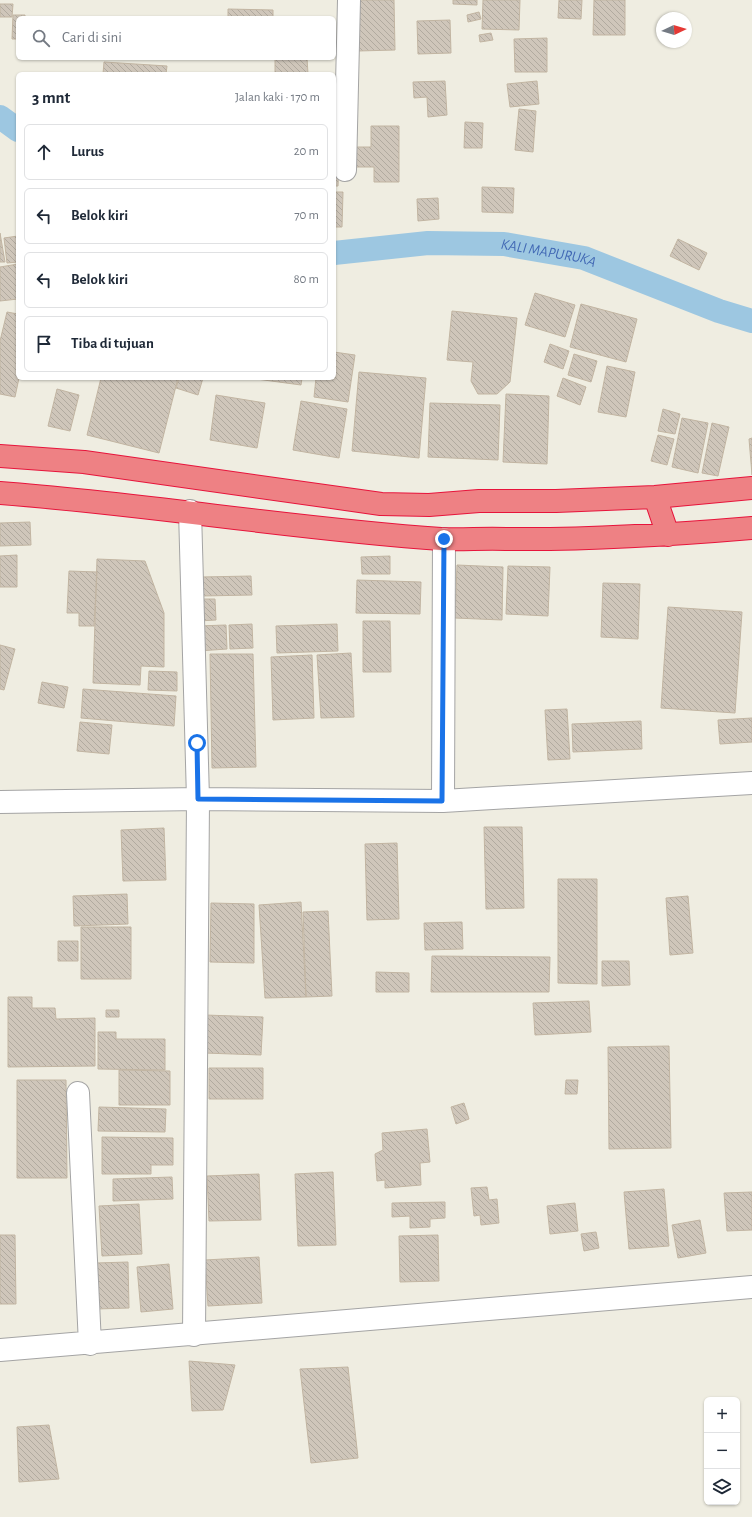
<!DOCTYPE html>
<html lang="id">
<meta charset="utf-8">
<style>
:root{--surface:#fff;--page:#f2f2f3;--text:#1f2937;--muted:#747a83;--line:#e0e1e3}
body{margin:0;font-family:"Alegreya Sans",sans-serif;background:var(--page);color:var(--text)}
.controls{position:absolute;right:12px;bottom:12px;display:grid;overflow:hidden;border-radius:6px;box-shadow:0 1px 3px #0004}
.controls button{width:36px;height:36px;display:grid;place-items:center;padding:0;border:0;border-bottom:1px solid var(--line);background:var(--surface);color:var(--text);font:20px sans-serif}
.compass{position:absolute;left:656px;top:12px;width:36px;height:36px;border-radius:50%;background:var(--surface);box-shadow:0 1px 3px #0004;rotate:86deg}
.stop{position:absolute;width:12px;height:12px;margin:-9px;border:3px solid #1a73e8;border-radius:50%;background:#fff}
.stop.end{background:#1a73e8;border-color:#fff;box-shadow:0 1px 4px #0008}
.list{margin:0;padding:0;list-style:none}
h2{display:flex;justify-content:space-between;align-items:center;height:52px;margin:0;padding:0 16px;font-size:17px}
h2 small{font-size:13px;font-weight:400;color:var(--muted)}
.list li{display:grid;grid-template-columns:26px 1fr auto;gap:12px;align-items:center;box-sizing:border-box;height:56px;margin:0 8px 8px;padding:0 8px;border:1px solid var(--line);border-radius:6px}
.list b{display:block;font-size:15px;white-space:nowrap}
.list em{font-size:13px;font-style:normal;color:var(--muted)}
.icon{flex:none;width:22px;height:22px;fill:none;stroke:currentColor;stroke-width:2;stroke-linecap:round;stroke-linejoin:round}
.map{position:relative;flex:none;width:752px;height:1517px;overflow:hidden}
.search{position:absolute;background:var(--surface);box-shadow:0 1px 3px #0004;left:16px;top:16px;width:320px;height:44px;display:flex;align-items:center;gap:10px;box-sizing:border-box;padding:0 14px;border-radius:6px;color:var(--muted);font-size:15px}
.panel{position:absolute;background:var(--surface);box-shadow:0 1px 3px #0004;left:16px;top:72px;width:320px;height:308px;border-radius:6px}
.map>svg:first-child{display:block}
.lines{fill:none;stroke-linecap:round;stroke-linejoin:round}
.canal{stroke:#9dc7e1;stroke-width:24}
.building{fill:url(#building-back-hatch);stroke:#c2b5a2}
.minor-casing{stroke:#a4a4a4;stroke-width:24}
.highway-casing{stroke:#e7143b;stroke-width:24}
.minor{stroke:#fff;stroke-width:22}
.highway{stroke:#ee8184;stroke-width:22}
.route{stroke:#1a73e8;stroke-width:5}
.labels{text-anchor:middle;stroke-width:4;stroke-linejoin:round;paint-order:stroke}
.water-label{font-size:15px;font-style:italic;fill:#4168b4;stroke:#fff}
</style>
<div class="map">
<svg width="752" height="1517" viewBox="0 0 752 1517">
<defs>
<pattern id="building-back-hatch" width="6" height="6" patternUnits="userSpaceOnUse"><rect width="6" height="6" fill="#cfc6ba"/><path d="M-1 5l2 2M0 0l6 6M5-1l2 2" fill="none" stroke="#b1aa9f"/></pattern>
</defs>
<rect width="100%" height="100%" fill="#efede1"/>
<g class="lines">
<g class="canal">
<path d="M0,117l18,13"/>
<path id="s1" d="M334,253l94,-10 76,1 80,14 135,53 33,10"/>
</g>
</g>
<path class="building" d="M357,0h37l1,50 -37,1z
M453,0h24v5l-24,-1z
M483,0h37l-1,30 -37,-1z
M559,0h23l-1,19 -23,-1z
M594,0h31v35h-32z
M0,4h13l-1,13h-12z
M228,9l45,1v8h-45z
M479,12l2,7 -13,3 -1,-7z
M13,15h12v3h-7v21h-6z
M450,20l1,33 -33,1 -1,-33z
M491,33l2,7 -13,2 -1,-7z
M547,38v34h-32l-1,-33z
M307,58l1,16h-33v-15z
M104,62l63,4 -1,8h-63z
M445,81l2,34 -19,2 -1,-20 -13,1 -1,-16z
M537,81l2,23 -29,3 -3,-23z
M519,109l17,2 -3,41 -18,-2z
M465,122l18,1 -1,25h-18z
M371,126h28v56h-25v-15h-23v-20h20z
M334,164h5l-1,22h-4z
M482,187l32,1 -1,25 -31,-1z
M334,192h9l-1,35h-8z
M438,198l1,21 -21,2 -1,-22z
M0,233l5,29h-5z
M18,236v26l-11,1 -3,-25z
M678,239l29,14 -8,17 -29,-14z
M18,264v35l-18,2v-34z
M535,293l40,12 -10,32 -40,-12z
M581,304l56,15 -11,43 -56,-15z
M452,311l65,7 -7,64 -13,12h-19l-7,-13 2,-19 -26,-2z
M7,312l11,2 1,64 -4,19 -15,-3v-53z
M550,344l19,7 -6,18 -19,-7z
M334,352l21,3 -7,47 -34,-5 2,-19h18z
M574,354l23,7 -6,21 -23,-7z
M607,366l28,6 -9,45 -28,-5z
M359,372l67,6 -7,80 -67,-7z
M101,378h77l-19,75 -72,-18z
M179,378h24l-5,17 -22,-7z
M249,378h53l-1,7z
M563,378l23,9 -6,18 -23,-9z
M57,389l22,6 -9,36 -22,-5z
M506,394l43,2 -2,68 -44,-2z
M216,395l49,8 -8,45 -47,-8z
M301,401l46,8 -8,49 -46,-8z
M430,403l70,2 -2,55 -70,-3z
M663,409l17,5 -5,20 -17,-3z
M682,418l26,5 -10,50 -26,-6z
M712,423l17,4 -11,49 -16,-3z
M658,435l16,4 -7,26 -16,-4z
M752,438v37l-3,-36z
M30,522l1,23 -31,1v-23z
M17,555v32h-17v-31z
M390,556v18h-28l-1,-17z
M97,559l48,2 19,52v54l-23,-1 -1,19 -47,-2z
M457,565l46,2 -1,53 -47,-2z
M508,566l42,1 -2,49 -42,-2z
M69,571l28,1 -3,54h-15v-13h-12z
M251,576l1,19 -51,1v-19z
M357,580l64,2 -1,32 -64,-1z
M603,583l37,1 -2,55 -37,-2z
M197,599h18l1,21 -18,1z
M668,607l74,5 -7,101 -74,-5z
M363,621h27l1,51h-28z
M252,624l1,24 -23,1 -1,-24z
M337,624l1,27 -61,2 -1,-27z
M226,625l1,24 -29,2 -1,-25z
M0,645l15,4 -11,41 -4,-1z
M351,653l3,64 -33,1 -4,-63z
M210,654h43l3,113 -44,1z
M312,655l2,63 -41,2 -2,-63z
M149,671l28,1v19l-29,-1z
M42,682l26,5 -4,21 -26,-5z
M83,689l93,7 -2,30 -93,-8z
M567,709l3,50 -22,1 -3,-50z
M752,718v24l-32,2 -2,-24z
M641,721l1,28 -69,3 -1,-28z
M80,722l32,3 -3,29 -32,-3z
M484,827h38l2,81 -38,1z
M164,828l2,52 -43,1 -2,-51z
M397,843l2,76 -32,1 -2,-76z
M558,879h39v105l-39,-1z
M127,894l1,30 -54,2 -1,-30z
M688,896l5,57 -23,2 -4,-57z
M301,902l5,95 -41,1 -6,-93z
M211,903l43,1v59l-44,-1z
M328,911l4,85 -26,1 -3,-85z
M462,922l1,27 -38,1 -1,-27z
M81,927h50v52h-50z
M58,941h20v20h-20z
M432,956l118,1 -1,35h-118z
M602,961h27l1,24 -28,1z
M376,972l33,1v19h-33z
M8,997h24v11h23l1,11 39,-1v48l-87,1z
M589,1001l2,31 -56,3 -2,-32z
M106,1010h13v7h-13z
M205,1015l58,2 -2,38 -57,-2z
M98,1032h18v7h49v31l-67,-1z
M669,1046l2,102 -62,1 -1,-102z
M209,1068h54v31h-54z
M119,1070l51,1v34h-51z
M17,1080h49l1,98h-50z
M566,1080h12l-1,14h-12z
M464,1103l5,16 -13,5 -5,-17z
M99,1107l67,2 -1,23 -67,-1z
M427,1129l3,33 -10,1 1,22 -36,3v-8l-8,1 -2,-27 8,-4 -1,-17z
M102,1137l71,1v27h-22v9h-49z
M333,1172l3,73 -38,1 -3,-72z
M259,1174l2,46 -52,1 -2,-45z
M172,1177l1,22 -60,2v-22z
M487,1187l2,13 8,-1 2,24 -18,2 -1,-10 -6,1 -3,-28z
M664,1189l5,57 -40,3 -5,-57z
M752,1192v38l-25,1 -3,-38z
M445,1202v16l-15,1v8l-20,1v-12l-18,1v-14z
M575,1203l3,28 -28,3 -3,-28z
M139,1204l3,50 -40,2 -3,-50z
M700,1220l6,33 -28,5 -6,-33z
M596,1232l3,16 -15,3 -3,-17z
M0,1235h15l1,69h-16z
M438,1235l1,46 -39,1 -1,-46z
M259,1257l3,46 -54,3 -3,-46z
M128,1262l1,46 -32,1 -1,-46z
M169,1264l4,45 -32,3 -4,-45z
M189,1361l46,4 -12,45 -31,1z
M348,1367l10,91 -47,5 -11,-94z
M49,1425l10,54 -40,3 -2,-55z"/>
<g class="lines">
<g class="minor-casing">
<path id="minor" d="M345,170l4,-170
M190,511l8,288 -4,536
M443,801l1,-262
M0,802l198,-3 245,2 309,-18
M78,1093l12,251
M0,1350l752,-63"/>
</g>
<g class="highway-casing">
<path id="highway" d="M0,456l84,6 297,42 48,1 50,-4h77l99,-4 97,-9
M0,493c148,11 294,36 441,46 22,1 43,-1 65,0 82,1 164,-4 246,-11
M655,497l13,38"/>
</g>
<use href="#minor" class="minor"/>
<use href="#highway" class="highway"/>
</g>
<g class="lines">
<path class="route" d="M197,743l1,56 244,2 2,-262"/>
</g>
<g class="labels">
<g class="water-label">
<text dy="5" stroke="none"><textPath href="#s1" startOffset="216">KALI MAPURUKA</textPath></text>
</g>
</g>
</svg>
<div class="controls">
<button>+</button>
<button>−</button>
<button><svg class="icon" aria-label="layers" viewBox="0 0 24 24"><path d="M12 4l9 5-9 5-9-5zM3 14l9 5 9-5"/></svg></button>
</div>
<svg class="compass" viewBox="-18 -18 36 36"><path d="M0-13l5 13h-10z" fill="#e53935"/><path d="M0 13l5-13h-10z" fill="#747a83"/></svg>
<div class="stop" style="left:197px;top:743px"></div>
<div class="stop end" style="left:444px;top:539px"></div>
<div class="search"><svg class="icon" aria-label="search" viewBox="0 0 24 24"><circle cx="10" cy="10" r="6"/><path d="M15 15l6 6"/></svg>Cari di sini</div>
<section class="panel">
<h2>3 mnt<small>Jalan kaki · 170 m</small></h2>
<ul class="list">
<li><svg class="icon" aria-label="ahead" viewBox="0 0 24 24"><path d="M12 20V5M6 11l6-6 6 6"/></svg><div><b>Lurus</b></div><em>20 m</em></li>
<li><svg class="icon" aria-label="left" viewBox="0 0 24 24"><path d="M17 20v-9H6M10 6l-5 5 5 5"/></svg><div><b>Belok kiri</b></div><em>70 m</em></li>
<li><svg class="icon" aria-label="left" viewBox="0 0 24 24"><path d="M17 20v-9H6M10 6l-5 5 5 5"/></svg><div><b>Belok kiri</b></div><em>80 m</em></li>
<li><svg class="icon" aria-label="arrive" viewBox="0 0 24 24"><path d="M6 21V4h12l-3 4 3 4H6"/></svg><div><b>Tiba di tujuan</b></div></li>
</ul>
</section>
</div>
